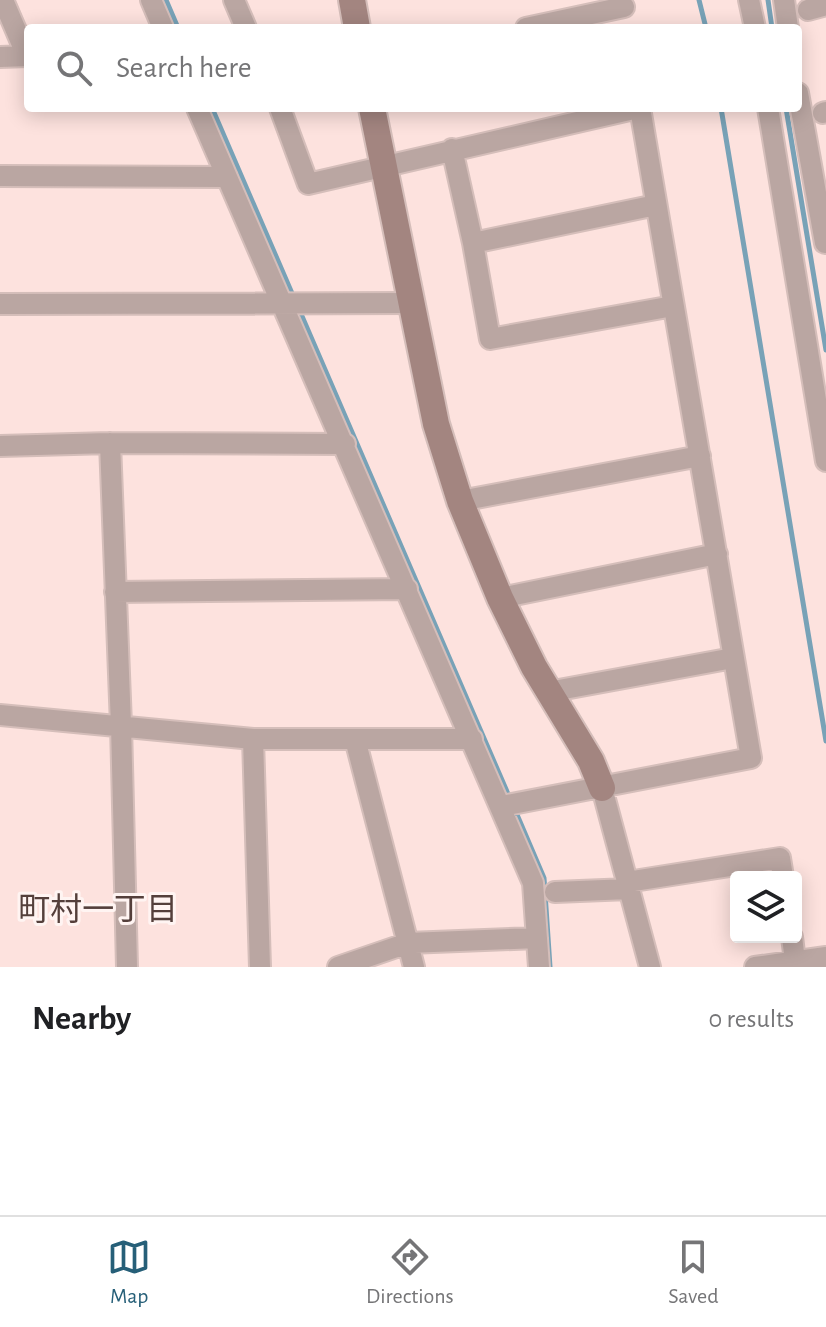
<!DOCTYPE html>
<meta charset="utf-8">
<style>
:root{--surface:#fff;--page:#f6f6f6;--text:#202124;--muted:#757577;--line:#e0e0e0;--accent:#265f78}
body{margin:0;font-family:"Alegreya Sans","Noto Sans JP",sans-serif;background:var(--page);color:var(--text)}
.controls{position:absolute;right:24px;bottom:24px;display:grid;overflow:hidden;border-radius:8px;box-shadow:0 4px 20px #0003}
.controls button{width:72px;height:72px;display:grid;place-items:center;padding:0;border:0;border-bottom:2px solid var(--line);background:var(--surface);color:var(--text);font:40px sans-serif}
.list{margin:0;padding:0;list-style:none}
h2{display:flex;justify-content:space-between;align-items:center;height:104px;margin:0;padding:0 32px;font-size:34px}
h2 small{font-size:26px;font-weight:400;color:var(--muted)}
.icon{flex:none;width:44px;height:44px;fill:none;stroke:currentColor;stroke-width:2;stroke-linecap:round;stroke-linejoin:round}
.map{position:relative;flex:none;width:826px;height:967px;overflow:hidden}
.search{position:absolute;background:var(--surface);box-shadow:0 4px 20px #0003;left:24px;right:24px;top:24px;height:88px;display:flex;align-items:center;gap:20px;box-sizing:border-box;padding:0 28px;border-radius:8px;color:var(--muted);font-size:30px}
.sheet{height:248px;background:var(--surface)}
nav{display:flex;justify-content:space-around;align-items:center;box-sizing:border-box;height:112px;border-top:2px solid var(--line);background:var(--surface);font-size:22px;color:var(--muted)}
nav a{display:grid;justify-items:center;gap:4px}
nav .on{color:var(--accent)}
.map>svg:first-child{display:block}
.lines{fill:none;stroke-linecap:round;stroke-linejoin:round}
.stream{stroke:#78a2b7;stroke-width:5}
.street-casing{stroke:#d5beba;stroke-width:24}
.secondary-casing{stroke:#d5beba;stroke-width:30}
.street{stroke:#baa6a2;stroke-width:20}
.secondary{stroke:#a38580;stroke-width:26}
.labels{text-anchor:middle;stroke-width:6;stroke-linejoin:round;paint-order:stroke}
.neighbourhood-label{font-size:32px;fill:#543f3b;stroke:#fff4f2}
</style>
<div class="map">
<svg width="826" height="967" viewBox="0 0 826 967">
<rect width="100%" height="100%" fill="#fde2de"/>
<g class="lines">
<path class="stream" d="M166,0l12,28
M699,0l7,28
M768,0l4,28
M212,108l82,190
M721,108l105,633
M786,108l40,242
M298,307l213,494
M515,810l29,68 6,89"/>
<g class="street-casing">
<path id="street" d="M3,0l24,56
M151,0l12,28
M234,0l12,28
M749,0l6,28
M784,0l4,28
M808,10l18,-5
M526,28l98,-21
M0,57l28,-1
M798,93l27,150
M197,108l336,775 6,84
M280,108l28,76 330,-76
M768,108l58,353
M823,113l3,-1
M452,149l21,94 17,96 183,-33
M0,176l227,1
M473,243l183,-38
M0,304l412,-1
M110,443l11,282 6,242
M0,446l110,-3 235,1
M460,501l240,-45
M115,592l292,-3
M500,598l217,-44
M548,692l185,-34
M0,715l253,24h219
M253,739l7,228
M355,739l59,228
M602,788l48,179
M502,806l249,-48 -111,-650
M627,882l153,-24 3,19
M555,892l74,-3
M792,937l3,24
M338,967l70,-24 129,-5
M755,967l71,-10"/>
</g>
<g class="secondary-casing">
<path id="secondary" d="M352,0l5,28
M372,108l64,316 24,77 40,97 34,69 57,94 11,27"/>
</g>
<use href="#street" class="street"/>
<use href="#secondary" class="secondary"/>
</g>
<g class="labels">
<g class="neighbourhood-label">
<text x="98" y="920">町村一丁目</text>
</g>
</g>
</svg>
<div class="controls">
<button><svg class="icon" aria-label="layers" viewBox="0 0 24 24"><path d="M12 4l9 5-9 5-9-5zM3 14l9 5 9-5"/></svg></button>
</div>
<div class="search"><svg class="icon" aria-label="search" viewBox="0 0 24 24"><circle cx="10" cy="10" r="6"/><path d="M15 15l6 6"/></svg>Search here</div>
</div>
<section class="sheet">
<h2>Nearby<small>0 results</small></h2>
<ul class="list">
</ul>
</section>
<nav>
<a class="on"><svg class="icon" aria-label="map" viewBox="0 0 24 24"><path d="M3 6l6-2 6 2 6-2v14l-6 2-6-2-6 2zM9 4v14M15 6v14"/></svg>Map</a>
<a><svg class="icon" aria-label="directions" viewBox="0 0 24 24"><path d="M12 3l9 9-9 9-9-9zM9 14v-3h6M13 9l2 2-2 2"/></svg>Directions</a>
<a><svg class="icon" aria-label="saved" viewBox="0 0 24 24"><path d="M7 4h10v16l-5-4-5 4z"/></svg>Saved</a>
</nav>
